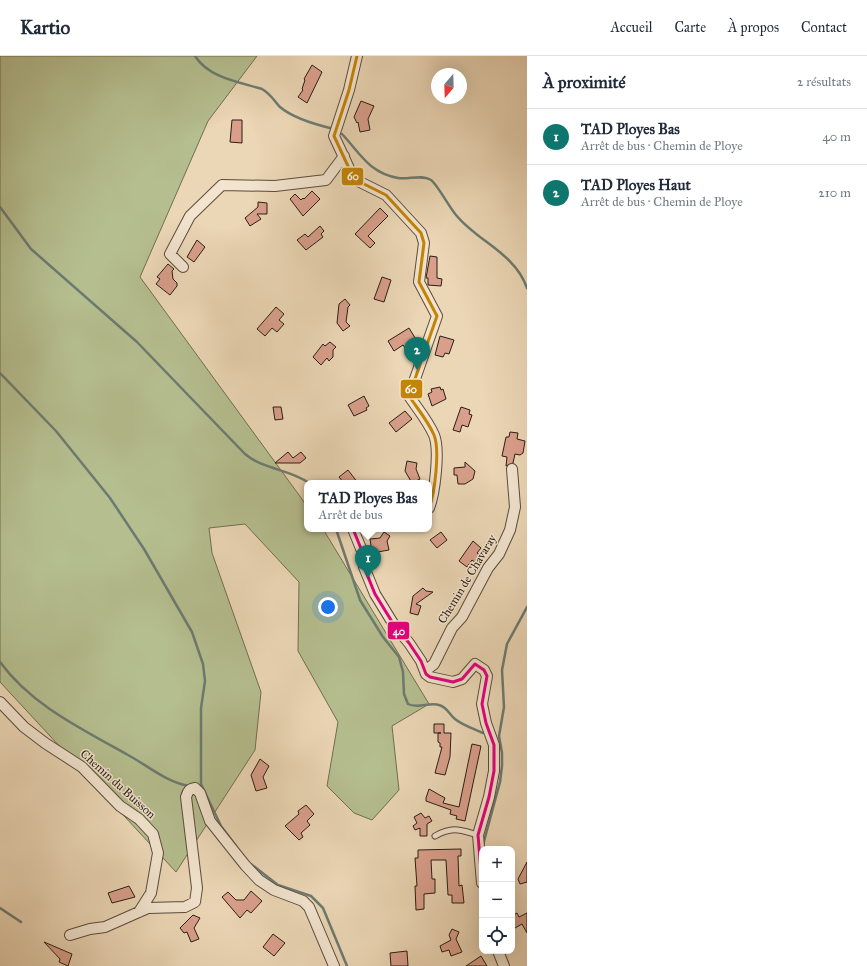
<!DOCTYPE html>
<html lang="fr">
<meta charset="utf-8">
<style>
:root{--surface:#fff;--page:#f2f2f3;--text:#1f2937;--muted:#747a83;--line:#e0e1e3;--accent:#0f766e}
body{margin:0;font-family:"IM FELL Great Primer",serif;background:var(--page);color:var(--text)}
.controls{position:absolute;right:12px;bottom:12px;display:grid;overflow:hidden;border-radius:8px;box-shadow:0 4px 16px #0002}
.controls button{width:36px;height:36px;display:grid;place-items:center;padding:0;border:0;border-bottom:1px solid var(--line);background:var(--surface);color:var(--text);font:20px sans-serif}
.compass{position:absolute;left:431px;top:12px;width:36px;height:36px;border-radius:50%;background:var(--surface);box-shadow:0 4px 16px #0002;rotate:199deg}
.you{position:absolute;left:328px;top:551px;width:14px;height:14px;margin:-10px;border:3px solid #fff;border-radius:50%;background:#1a73e8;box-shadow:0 0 0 6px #1a73e833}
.badge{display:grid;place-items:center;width:26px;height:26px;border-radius:50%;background:var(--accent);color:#fff;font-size:13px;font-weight:700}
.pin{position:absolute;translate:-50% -33px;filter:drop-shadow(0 1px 2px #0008)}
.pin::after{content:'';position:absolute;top:21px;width:14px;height:12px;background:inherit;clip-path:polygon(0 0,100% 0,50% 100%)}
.popup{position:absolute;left:304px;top:424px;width:128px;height:52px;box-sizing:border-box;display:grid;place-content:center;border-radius:8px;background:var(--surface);filter:drop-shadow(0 1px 3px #0005);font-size:13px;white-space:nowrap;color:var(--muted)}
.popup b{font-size:15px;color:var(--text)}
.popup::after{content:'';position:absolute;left:50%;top:100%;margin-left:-8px;border:8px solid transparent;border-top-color:var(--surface)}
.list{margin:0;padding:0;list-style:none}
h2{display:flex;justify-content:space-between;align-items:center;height:52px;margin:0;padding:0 16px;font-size:17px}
h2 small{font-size:13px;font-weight:400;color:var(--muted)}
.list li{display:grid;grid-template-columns:26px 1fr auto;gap:12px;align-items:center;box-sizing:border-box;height:56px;padding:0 16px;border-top:1px solid var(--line)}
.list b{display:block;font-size:15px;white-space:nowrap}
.list p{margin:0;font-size:13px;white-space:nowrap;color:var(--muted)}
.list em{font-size:13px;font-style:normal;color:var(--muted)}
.icon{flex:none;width:22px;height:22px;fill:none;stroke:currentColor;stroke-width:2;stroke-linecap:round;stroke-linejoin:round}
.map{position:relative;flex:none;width:527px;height:910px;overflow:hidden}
header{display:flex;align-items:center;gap:24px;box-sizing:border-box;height:56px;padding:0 20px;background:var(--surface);border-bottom:1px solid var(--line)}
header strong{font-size:19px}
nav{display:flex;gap:22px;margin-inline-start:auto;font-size:14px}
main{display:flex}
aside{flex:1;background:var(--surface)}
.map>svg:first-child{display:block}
.green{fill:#b5be8f;stroke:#706e52}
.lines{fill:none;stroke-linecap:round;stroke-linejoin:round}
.stream{stroke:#6c7b70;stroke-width:2.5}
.building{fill:#d99f8b;stroke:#2b1d16}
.lane-casing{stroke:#5b4b3e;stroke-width:7}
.street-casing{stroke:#5b4b3e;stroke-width:12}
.lane{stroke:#f2e4cf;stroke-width:5}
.street{stroke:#f2e4cf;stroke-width:10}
.bus-1-casing{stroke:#f2e4cf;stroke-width:6}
.bus-2-casing{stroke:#f2e4cf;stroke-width:6}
.bus-1{stroke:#c48406;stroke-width:3}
.bus-2{stroke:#e5007d;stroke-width:3}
.labels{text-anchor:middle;stroke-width:3;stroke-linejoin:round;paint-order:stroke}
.street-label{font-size:12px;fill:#2b1d16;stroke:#f2e4cf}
.line-badge{stroke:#f2e4cf;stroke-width:1.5}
.badge-label{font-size:11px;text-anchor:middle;font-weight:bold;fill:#fff}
</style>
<header>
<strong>Kartio</strong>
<nav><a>Accueil</a><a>Carte</a><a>À propos</a><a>Contact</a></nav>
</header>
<main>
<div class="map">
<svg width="527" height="910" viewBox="0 0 527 910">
<rect width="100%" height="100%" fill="#ebd6b5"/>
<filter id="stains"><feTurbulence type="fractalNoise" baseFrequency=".005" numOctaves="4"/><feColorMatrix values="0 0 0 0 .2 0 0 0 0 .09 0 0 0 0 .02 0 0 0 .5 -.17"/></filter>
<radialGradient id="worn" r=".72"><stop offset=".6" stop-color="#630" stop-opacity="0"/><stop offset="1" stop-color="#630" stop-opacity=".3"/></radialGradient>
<path class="green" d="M0,0h257l-49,65 -68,156 167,229v23h16l106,175 -37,22 7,64 -27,30 -18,-7 -27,-27 11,-64 -40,-71 1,-69 -54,-58 -36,4 3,25 49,139 -6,58 -79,122 -176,-190z"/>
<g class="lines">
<path class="stream" d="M195,0c14,22 44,26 67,33 9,5 12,12 18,18 14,12 37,18 54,22
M342,78c18,19 27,39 56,44 10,2 24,-4 33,2 6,4 18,27 25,35 22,27 59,38 71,73
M0,151l31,42 106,93 108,112c19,16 45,15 64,29
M0,317l56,58 54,67 34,51 48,83 11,32 2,17 -4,27v76l20,42 15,20
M336,473l24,71 23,37 16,20 4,15 1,22 4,10c10,5 21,-2 31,1 8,2 10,9 16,14 7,6 19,10 28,14
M0,606c31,43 82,67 128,93 19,10 39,28 62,31
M483,789l17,-63 2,-16v-13l-3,-17 5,-29 -2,-37 5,-26 20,-37
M247,805l31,24 33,11 12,12 24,58
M0,852l21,14"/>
</g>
<path class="building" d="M312,9l10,7 -15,31 -9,-6 5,-7 -1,-1 3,-9 -1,-1z
M361,45l13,5 -6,13 2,11 -10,2 -2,-10 -1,1 -3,-6z
M232,64h10v23l-12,-1z
M312,135l8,8 -17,17 -13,-17 5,-5 6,6 2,-2 1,1z
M258,146l9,1v11h-10l4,5 -11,7 -5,-8 13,-11z
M380,152l8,8 -20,20 7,7 -5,5 -15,-14z
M320,170l4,5 -3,3 2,3 -17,13 -9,-10 8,-6 3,3z
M197,184l8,7 -11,15 -7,-5z
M430,200l7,1v21l5,1 -1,7 -13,-1v-7h-2z
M168,208l6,5 -2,2 1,8 4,4v3l-7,9 -14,-11 4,-5 -3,-2z
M382,221l9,3 -7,22 -10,-3z
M345,243l5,6 -2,2 -2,15 4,4 -7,5 -6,-8 2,-19z
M276,251l8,7 -5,6 5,4 -7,8 -5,-4 -7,8 -8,-7z
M409,272l8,13 -12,7 -2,-3 -9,6 -6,-10z
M440,280l14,4 -5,14 -4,-1 -2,4 -8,-2z
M330,286l6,5 -3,3v7l-4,4 -2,-3 -6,7 -8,-8 10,-13 2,2z
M440,331l1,3 2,-1 3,10 -14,7 -4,-12 4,-2 -1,-3z
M364,340l5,10 -3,2 1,2 -13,6 -6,-11z
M273,351h8l2,12 -8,1z
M461,351l9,3 -1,4 3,1 -4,12 -6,-2 -2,7 -7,-2z
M405,355l7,8 -16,13 -7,-9z
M510,376l8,1 -1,6 8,2 -2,12 -3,2 -5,-1 -2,9 -7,3 1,-9 -5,-1 4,-19h3z
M288,396l5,6 8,-6 5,6 -6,5h-25z
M407,405l10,2 -1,6 4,10 -8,4 -7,-12z
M465,406l10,9 -2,8 -8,5h-7l-1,-9h-3v-7l11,-1z
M348,414l10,13h-14l-5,-6z
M384,476l6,4 -3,5 2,9 -17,3 -2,-14 10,-1z
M441,476l6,8 -10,8 -7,-8z
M473,485l8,7 -4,5 5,3 -6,7 -4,-3 -5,7 -8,-6z
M423,532l3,3 7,1 -17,12 5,2 -3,9 -8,-2 3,-17z
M434,668h10v9h7l-1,24 -5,18 -10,-2 7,-26h-2v-4l-2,-1v-9h3h-7z
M472,688l9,2 -16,75 -9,-2 1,-3 -7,-2 1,-4 -25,-9v-3l3,-9 16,9 -2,5 16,4z
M260,703l9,7 -6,11 4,11 -11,3 -5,-16z
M306,749l8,9 -7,7 3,4 -9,8 2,4 -4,3 -14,-14 14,-12 -1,-3z
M421,757l4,5 4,-2 3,5 -5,3v12h-7v-8l-5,2 -2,-4 4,-3 -3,-6z
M461,793v7h-3l1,30 3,-1 2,18h-12v-8h-4l-2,-35h-15l1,19h3v14l-11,1v15l-8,1 -1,-24h2l-2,-28h3v-8z
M527,806v20l-7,2 -2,-5z
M129,830l6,11 -23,6 -4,-10z
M251,835l11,10 -11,12 -4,-3 -7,8 -18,-21 6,-5 8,8h8z
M517,857l2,4 8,-4v20l-5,-9 -7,4 -3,-4v-8z
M193,859l7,3 -6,10 5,11 -8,3 -4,-10 -3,1 -4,-5z
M452,873l7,3 -3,7 6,13 -11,4 -2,-6 -7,2 -2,-6 11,-6 -2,-5z
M273,878l12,9 -11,13 -11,-9z
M44,886l28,12 -4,12 -9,-4 1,-3z
M407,895l1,15h-17l-1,-13z
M481,900l6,10h-21z"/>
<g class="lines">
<g class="lane-casing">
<path id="lane" d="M435,780c18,-10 25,-6 43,-1"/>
</g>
<g class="street-casing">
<path id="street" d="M357,0l-8,34 -15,46 20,43 32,16 35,38 3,10 -5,39 18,34 -28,80c8,12 19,25 25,39 6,14 1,58 -5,73
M183,211l-13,-13 20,-38 32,-31 53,1 51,-6 18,-24
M353,473l9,22 2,16 11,27 19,31 15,18 12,18 5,13 4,3 23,5 9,-3 13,-15 9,6 3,6 -5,28 4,19 8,22v26l-5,26 -11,38 4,48
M425,615l9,-7 18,-36 10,-11 26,-49 11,-14 11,-24 5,-23 -3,-38
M0,646l24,25 21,16 37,24 38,39 19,13 14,15 5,19 -7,40 -12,19
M70,879l20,-6 15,-2 43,-19 37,-1 10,-5 2,-14 -11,-91c2,-6 3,-8 9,-9l5,5 10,28 35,44 14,15 15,10 29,11 6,6 25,59
M498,895l6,15"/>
</g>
<use href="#lane" class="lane"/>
<use href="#street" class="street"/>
<g class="bus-1-casing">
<path id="bus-1" d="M357,0l-8,34 -15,46 20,43 32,16 35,38 3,10 -5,39 18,34 -28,80c8,12 19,25 25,39 6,14 1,58 -5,73"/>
</g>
<g class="bus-2-casing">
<path id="bus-2" d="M353,473l9,22 2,16 11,27 19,31 15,18 12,18 5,13 4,3 23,5 9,-3 13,-15 9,6 3,6 -5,28 4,19 8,22v26l-5,26 -11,38 4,48"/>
</g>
<use href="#bus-1" class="bus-1"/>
<use href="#bus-2" class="bus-2"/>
</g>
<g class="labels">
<g class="street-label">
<text transform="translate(467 523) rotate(-59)" y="4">Chemin de Chavaray</text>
<text transform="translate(118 728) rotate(42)" y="4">Chemin du Buisson</text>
</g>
</g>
<g class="line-badge">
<rect x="341" y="111" width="23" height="19" rx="4" fill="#c48406"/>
<rect x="400" y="323" width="23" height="20" rx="4" fill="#c48406"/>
<rect x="387" y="565" width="23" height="19" rx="4" fill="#e5007d"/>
</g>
<g class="badge-label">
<text x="353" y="124">60</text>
<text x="411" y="337">60</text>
<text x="399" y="579">40</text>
</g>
<rect width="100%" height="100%" filter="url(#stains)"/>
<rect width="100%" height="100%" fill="url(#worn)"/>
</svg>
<div class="controls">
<button>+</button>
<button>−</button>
<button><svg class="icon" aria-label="locate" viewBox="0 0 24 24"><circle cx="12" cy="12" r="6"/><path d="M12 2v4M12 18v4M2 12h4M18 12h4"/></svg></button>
</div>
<svg class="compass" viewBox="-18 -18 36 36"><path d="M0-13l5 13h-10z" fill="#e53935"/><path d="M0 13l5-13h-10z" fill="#747a83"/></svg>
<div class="you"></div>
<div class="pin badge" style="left:368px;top:522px">1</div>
<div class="popup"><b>TAD Ployes Bas</b>Arrêt de bus</div>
<div class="pin badge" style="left:417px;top:314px">2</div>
</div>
<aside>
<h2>À proximité<small>2 résultats</small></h2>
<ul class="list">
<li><span class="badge">1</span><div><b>TAD Ployes Bas</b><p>Arrêt de bus · Chemin de Ploye</p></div><em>40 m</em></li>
<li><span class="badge">2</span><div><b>TAD Ployes Haut</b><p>Arrêt de bus · Chemin de Ploye</p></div><em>210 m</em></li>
</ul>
</aside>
</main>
